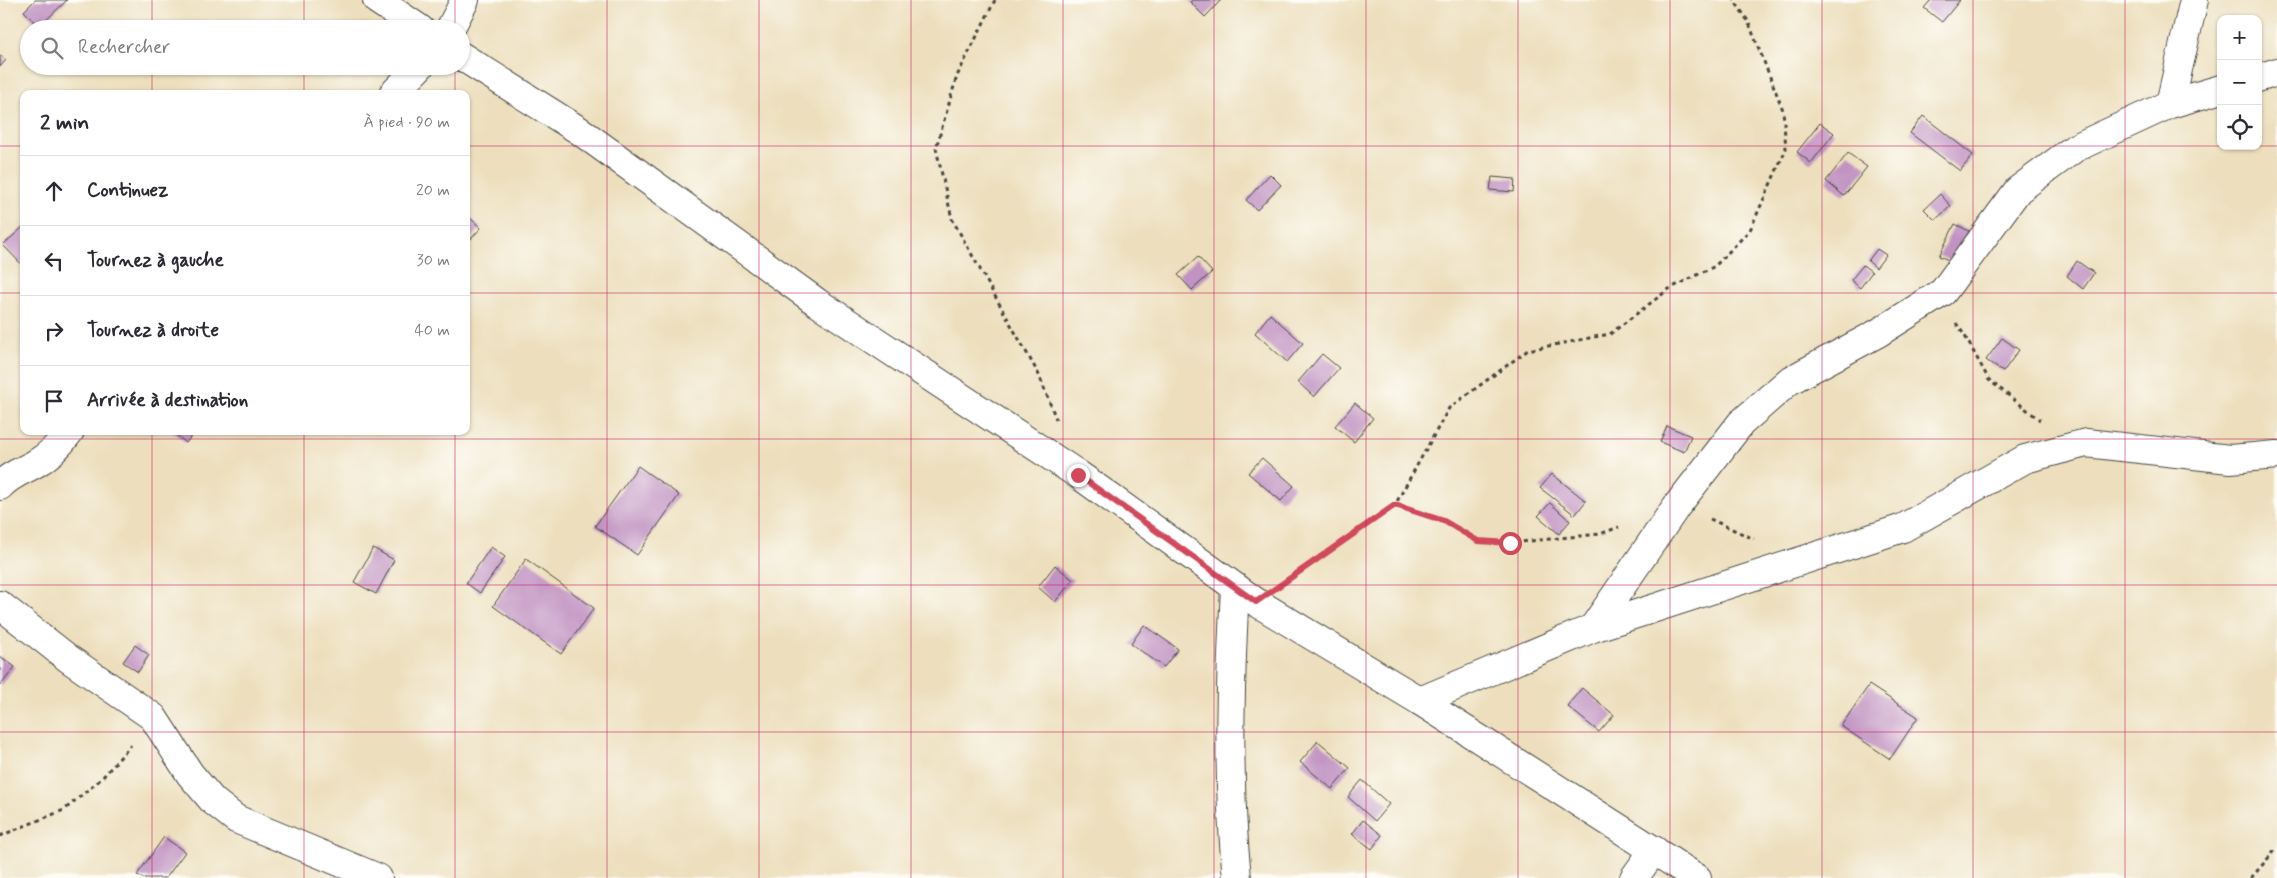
<!DOCTYPE html>
<html lang="fr">
<meta charset="utf-8">
<style>
:root{--surface:#fff;--page:#f7f7f7;--text:#2b2b33;--muted:#7c7c81;--line:#e1e1e2}
body{margin:0;font-family:Mynerve,sans-serif;background:var(--page);color:var(--text)}
.controls{position:absolute;right:15px;top:15px;display:grid;overflow:hidden;border-radius:10px;box-shadow:0 1px 4px #0004}
.controls button{width:45px;height:45px;display:grid;place-items:center;padding:0;border:0;border-bottom:1px solid var(--line);background:var(--surface);color:var(--text);font:25px sans-serif}
.stop{position:absolute;width:15px;height:15px;margin:-11px;border:4px solid #d1495b;border-radius:50%;background:#fff}
.stop.end{background:#d1495b;border-color:#fff;box-shadow:0 1px 5px #0008}
.list{margin:0;padding:0;list-style:none}
h2{display:flex;justify-content:space-between;align-items:center;height:65px;margin:0;padding:0 20px;font-size:21px}
h2 small{font-size:16px;font-weight:400;color:var(--muted)}
.list li{display:grid;grid-template-columns:32px 1fr auto;gap:15px;align-items:center;box-sizing:border-box;height:70px;padding:0 20px;border-top:1px solid var(--line)}
.list b{display:block;font-size:19px;white-space:nowrap}
.list em{font-size:16px;font-style:normal;color:var(--muted)}
.icon{flex:none;width:28px;height:28px;fill:none;stroke:currentColor;stroke-width:2;stroke-linecap:round;stroke-linejoin:round}
.map{position:relative;flex:none;width:2277px;height:878px;overflow:hidden}
.search{position:absolute;background:var(--surface);box-shadow:0 1px 4px #0004;left:20px;top:20px;width:450px;height:55px;display:flex;align-items:center;gap:12px;box-sizing:border-box;padding:0 18px;border-radius:28px;color:var(--muted);font-size:19px}
.panel{position:absolute;background:var(--surface);box-shadow:0 1px 4px #0004;left:20px;top:90px;width:450px;height:345px;border-radius:10px}
.map>svg:first-child{display:block}
.building{fill:#c193c2}
.lines{fill:none;stroke-linecap:round;stroke-linejoin:round}
.street-casing{stroke:#484641;stroke-width:30}
.secondary-casing{stroke:#484641;stroke-width:30}
.path{stroke:#484641;stroke-width:3;stroke-dasharray:4 4;stroke-linecap:butt}
.street{stroke:#fff;stroke-width:28}
.secondary{stroke:#fff;stroke-width:28}
.route{stroke:#d1495b;stroke-width:6}
.grid{fill:none;stroke:#c2185b;stroke-width:1;stroke-opacity:0.55}
</style>
<div class="map">
<svg width="2277" height="878" viewBox="0 0 2277 878">
<rect width="100%" height="100%" fill="#fdfcf7"/>
<filter id="ink" filterUnits="userSpaceOnUse"><feTurbulence type="fractalNoise" baseFrequency=".02" numOctaves="2"/><feDisplacementMap in="SourceGraphic" scale="10" xChannelSelector="R" yChannelSelector="G"/><feConvolveMatrix kernelMatrix="1 2 1 2 8 2 1 2 1" color-interpolation-filters="sRGB"/></filter>
<filter id="wash" filterUnits="userSpaceOnUse"><feTurbulence type="fractalNoise" baseFrequency=".0096" numOctaves="4" result="noise"/><feDisplacementMap in="SourceGraphic" scale="20" xChannelSelector="R" yChannelSelector="G"/><feGaussianBlur stdDeviation="1.12" result="paint"/><feColorMatrix in="noise" values="0 0 0 0 0 0 0 0 0 0 0 0 0 0 0 0 0 1.4 0 .05"/><feComposite in="paint" operator="in"/></filter>
<g filter="url(#wash)">
<rect width="100%" height="100%" fill="#eddfbd"/>
<g id="blocks">
<path class="building" d="M35,0h32l-28,27 -15,-16z
M1193,0h28l-16,17 -15,-15z
M1931,0h29l-18,22 -18,-14z
M0,55l6,5 -6,7z
M1923,116l50,39 -13,16 -50,-38z
M1820,123l14,10 -23,30 -14,-11z
M1848,153l19,14 -23,29 -18,-15z
M1270,174l11,11 -24,25 -11,-10z
M1492,177l23,2 -1,13 -24,-2z
M1940,194l11,12 -16,14 -11,-11z
M466,214l15,14 -15,16z
M1955,224l14,7 -16,31 -14,-6z
M24,226v41l-21,-22z
M1877,249l9,6 -10,13 -8,-7z
M1198,257l14,15 -20,18 -14,-15z
M2077,261l17,12 -11,16 -16,-13z
M1863,265l9,7 -12,16 -9,-8z
M1270,314l33,29 -16,19 -32,-29z
M2002,338l17,12 -16,22 -17,-12z
M1322,354l17,14 -25,29 -16,-15z
M1355,403l18,15 -19,24 -19,-16z
M1667,426l24,10 -7,16 -24,-10z
M171,431h24l-9,12z
M1262,458l32,28 -13,15 -33,-28z
M638,466l41,29 -42,60 -42,-29z
M1552,474l34,27 -11,14 -35,-27z
M1550,503l20,18 -11,13 -21,-18z
M491,547l14,10 -25,36 -14,-10z
M373,548l21,12 -18,34 -22,-12z
M526,559l68,49 -33,46 -68,-48z
M1055,565l18,15 -18,22 -17,-15z
M1144,625l34,24 -14,18 -33,-23z
M135,645l14,10 -11,17 -15,-10z
M0,656l15,11 -15,19z
M1869,685l49,32 -28,42 -49,-33z
M1582,688l32,27 -15,17 -32,-26z
M1318,741l32,27 -18,21 -32,-27z
M1362,780l27,24 -14,17 -27,-24z
M1363,820l19,15 -10,14 -20,-15z
M164,837l21,15 -19,26h-24l-5,-3z"/>
</g>
</g>
<g filter="url(#ink)">
<use href="#blocks" fill-opacity="0" stroke="#484641" stroke-width="1"/>
<g class="lines">
<g class="street-casing">
<path id="street" d="M450,29l15,-29
M2258,78l19,-6
M393,94l27,-28
M2170,104l24,-104
M0,486c10,-11 20,-14 33,-21 15,-8 27,-20 37,-34
M1235,588c-5,97 -8,193 2,290
M0,605l69,54 84,58 37,57 23,27 23,18 142,59
M1593,628l83,-121 65,-84 48,-42 89,-48 65,-41 75,-102 57,-42 95,-44 51,-15
M1420,701l173,-73 310,-100 122,-69 61,-16 144,16 47,-4
M1634,878l20,-28"/>
</g>
<g class="secondary-casing">
<path id="secondary" d="M377,0l43,29
M461,56l119,75 238,172 261,172 177,127 164,99 277,177"/>
</g>
<path class="path" d="M995,0l-38,76 -21,72 16,71 87,156 17,44
M1956,323l9,13 24,44 51,40
M1395,505l49,16 34,20 32,2 90,-9 19,-7
M1710,519l44,20
M1287,580l108,-75 54,-97 79,-58 82,-16 59,-45 46,-23 35,-36 36,-81 -3,-39 -35,-89 -14,-21
M0,836l64,-26 38,-32 29,-33
M2251,878l26,-30"/>
<use href="#street" class="street"/>
<use href="#secondary" class="secondary"/>
</g>
</g>
<g class="lines" filter="url(#ink)">
<path class="route" d="M1078,475l178,127 139,-97 49,16 34,20 32,2"/>
</g>
<path class="grid" d="M152,0v29M304,0v29M455,0v29M607,0v878M759,0v878M911,0v878M1063,0v878M1214,0v878M1366,0v878M1518,0v878M1670,0v878M1822,0v878M1973,0v878M2125,0v878M152,66v28M304,66v28M455,66v28M0,146h24M466,146h1811M0,293h24M466,293h1811M152,431v447M304,431v447M455,431v447M0,439h2277M0,585h2277M0,732h2277"/>
</svg>
<div class="controls">
<button>+</button>
<button>−</button>
<button><svg class="icon" aria-label="locate" viewBox="0 0 24 24"><circle cx="12" cy="12" r="6"/><path d="M12 2v4M12 18v4M2 12h4M18 12h4"/></svg></button>
</div>
<div class="stop" style="left:1510px;top:543px"></div>
<div class="stop end" style="left:1078px;top:475px"></div>
<div class="search"><svg class="icon" aria-label="search" viewBox="0 0 24 24"><circle cx="10" cy="10" r="6"/><path d="M15 15l6 6"/></svg>Rechercher</div>
<section class="panel">
<h2>2 min<small>À pied · 90 m</small></h2>
<ul class="list">
<li><svg class="icon" aria-label="ahead" viewBox="0 0 24 24"><path d="M12 20V5M6 11l6-6 6 6"/></svg><div><b>Continuez</b></div><em>20 m</em></li>
<li><svg class="icon" aria-label="left" viewBox="0 0 24 24"><path d="M17 20v-9H6M10 6l-5 5 5 5"/></svg><div><b>Tournez à gauche</b></div><em>30 m</em></li>
<li><svg class="icon" aria-label="right" viewBox="0 0 24 24"><path d="M7 20v-9h11M14 6l5 5-5 5"/></svg><div><b>Tournez à droite</b></div><em>40 m</em></li>
<li><svg class="icon" aria-label="arrive" viewBox="0 0 24 24"><path d="M6 21V4h12l-3 4 3 4H6"/></svg><div><b>Arrivée à destination</b></div></li>
</ul>
</section>
</div>
